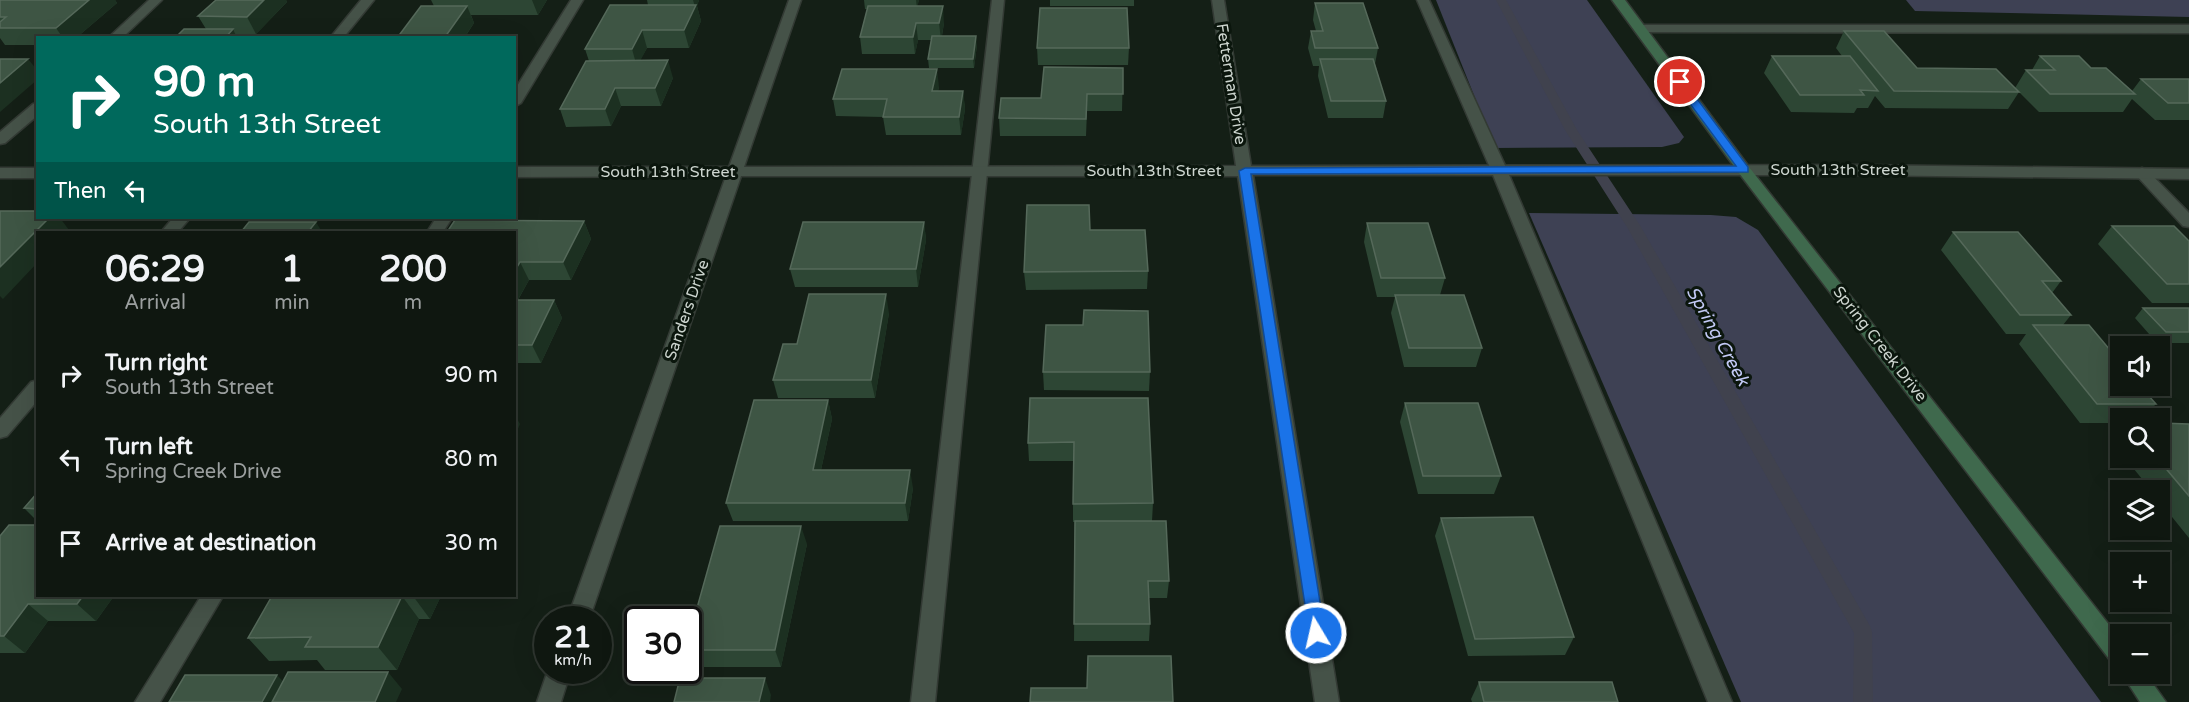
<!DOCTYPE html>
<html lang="en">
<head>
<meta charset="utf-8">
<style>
	body { margin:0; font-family:"Varela Round",sans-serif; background:#1d241e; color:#f1f3f6; height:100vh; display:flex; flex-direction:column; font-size:22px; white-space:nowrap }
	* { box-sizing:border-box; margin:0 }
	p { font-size:20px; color:#9b9f9f }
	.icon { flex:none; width:33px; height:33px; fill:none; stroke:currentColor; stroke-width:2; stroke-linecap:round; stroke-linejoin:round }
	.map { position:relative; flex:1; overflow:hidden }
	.panel { position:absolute; left:36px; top:231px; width:480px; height:366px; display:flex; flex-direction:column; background:#0f1710; border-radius:0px; box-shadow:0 6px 24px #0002,0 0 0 2px #2f3630 }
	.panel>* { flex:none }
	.guide { position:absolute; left:36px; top:36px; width:480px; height:183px; border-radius:0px; box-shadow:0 6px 24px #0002,0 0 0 2px #2f3630; background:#00695c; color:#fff; overflow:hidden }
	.tools { position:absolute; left:2110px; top:336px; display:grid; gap:12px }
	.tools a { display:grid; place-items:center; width:60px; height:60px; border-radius:0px; background:#0f1710; box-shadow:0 6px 24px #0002,0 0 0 2px #2f3630; font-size:30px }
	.speed { position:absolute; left:534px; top:606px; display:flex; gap:12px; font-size:30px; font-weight:700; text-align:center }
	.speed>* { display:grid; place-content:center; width:78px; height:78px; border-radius:50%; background:#0f1710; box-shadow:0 6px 24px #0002,0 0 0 2px #2f3630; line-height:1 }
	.speed small { font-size:15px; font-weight:400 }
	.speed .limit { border:3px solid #111; border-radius:9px; background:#fff; color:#111 }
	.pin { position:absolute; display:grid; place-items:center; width:51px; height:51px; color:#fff; margin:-26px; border:3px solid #fff; border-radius:50%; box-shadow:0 2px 6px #0007 }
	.me { position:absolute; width:66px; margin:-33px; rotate:351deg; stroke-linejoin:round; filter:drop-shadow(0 0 4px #0008) }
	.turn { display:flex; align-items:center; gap:21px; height:126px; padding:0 18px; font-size:27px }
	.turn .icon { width:78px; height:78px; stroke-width:2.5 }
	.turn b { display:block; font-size:42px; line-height:51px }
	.then { display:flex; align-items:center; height:57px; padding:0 18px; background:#0003; gap:12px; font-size:22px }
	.eta { display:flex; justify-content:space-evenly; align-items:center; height:102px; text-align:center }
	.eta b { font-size:36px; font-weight:700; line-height:42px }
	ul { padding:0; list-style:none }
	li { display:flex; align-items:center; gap:18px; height:84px; padding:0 18px }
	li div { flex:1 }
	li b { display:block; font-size:22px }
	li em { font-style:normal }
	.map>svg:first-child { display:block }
	.green { fill:#3e4154 }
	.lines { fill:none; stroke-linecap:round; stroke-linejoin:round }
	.stream { fill:#40424e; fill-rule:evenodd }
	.lane-casing { stroke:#333a34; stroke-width:3 }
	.street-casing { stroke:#333a34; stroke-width:3 }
	.secondary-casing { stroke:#333a34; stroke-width:3 }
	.lane { fill:#455248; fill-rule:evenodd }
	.street { fill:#455248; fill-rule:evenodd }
	.secondary { fill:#3f694d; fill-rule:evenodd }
	.wall { fill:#2d4634 }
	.shaded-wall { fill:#1c3021 }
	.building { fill:#3e5544; stroke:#55695a; stroke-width:1.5 }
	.route { fill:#1a73e8; stroke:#114b97; stroke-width:1.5 }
	.labels { text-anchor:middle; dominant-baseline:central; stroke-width:6; stroke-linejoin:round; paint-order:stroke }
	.street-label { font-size:16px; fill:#cdd5cf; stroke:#0b160d }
	.water-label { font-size:18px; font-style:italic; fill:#c3caf6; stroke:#0b160d }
</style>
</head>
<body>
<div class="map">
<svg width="2189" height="702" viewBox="0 0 2189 702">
	<rect width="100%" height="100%" fill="#141f16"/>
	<g class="green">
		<path d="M1436 0H1587L1684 137 1679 143 1662 147 1495 148Z"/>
		<path d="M1906 0H2189V17L1915 11Z"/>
		<path d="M1529 213 1711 215 1736 217 1758 230 2101 702H1741Z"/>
	</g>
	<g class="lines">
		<path class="stream" d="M1496 0H1506L1577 130 1641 227 1870 626 1872 632 1873 702H1853L1854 633 1627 227 1565 130Z"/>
		<defs>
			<g id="lane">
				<path d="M149 0H162L122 38H108Z"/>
				<path d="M571 0H583L521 103 514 107V91Z"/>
				<path d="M992 0H1004L935 702H911Z"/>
				<path d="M1417 0H1429L1507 170 1732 702H1708L1491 170Z"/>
				<path d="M1641 25H2189V33L1636 32 1634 29 1636 26Z"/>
				<path d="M38 103V115L5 143 0 144V132L33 104Z"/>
				<path d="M2142 168 2147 170 2189 213V227L2183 226 2137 176 2134 173 2137 170Z"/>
				<path d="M436 218H452L443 232H427Z"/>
				<path d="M201 596H223L160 702H135Z"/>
			</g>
			<g id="street">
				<path d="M361 0H374L343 38H330Z"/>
				<path d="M789 0H801L744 167 1236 166 1212 0H1224L1251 166 1857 165 2189 169V179L1857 175H1253L1339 702H1315L1238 176H741L589 620H567L726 176 514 177V167H729Z"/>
				<rect x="0" y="168" width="38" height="10"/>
				<path d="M173 218H190L178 232H161Z"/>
				<path d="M38 380V400L7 436 0 438V418L31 382Z"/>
				<path d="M548 670H571L561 702H537Z"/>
			</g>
			<g id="secondary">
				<path d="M1612 0H1625L1749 167 2121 640V667L2113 664 1739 173Z"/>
				<path d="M2122 674H2146L2166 702H2140Z"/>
			</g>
		</defs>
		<use href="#lane" class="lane-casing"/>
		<use href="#street" class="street-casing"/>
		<use href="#secondary" class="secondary-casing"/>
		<use href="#lane" class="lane"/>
		<use href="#street" class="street"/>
		<use href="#secondary" class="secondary"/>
	</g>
	<g class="wall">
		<path d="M1 0H115L117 3 76 38H38V45H5L0 38V1Z"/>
		<path d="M216 0H286L287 2 256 34H235L237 38 206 29 198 16Z"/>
		<path d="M431 0H547L538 15H471L474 23 465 37 397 38 434 6Z"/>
		<path d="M647 0H699L697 6 701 21 689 48H647L640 60 673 78 661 106H621L611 126 566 127 560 109 589 61 585 49 648 5Z"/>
		<path d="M864 0H919L917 6 944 23 942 36 977 45 974 68H929L928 59 931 40H918L915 54H862L860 37 867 9H865Z"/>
		<rect x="1050" y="0" width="84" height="6"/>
		<path d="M1315 3 1378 48 1375 64 1386 101 1383 118H1328L1318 76 1319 66H1313L1308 48 1311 31H1316L1313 20Z"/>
		<path d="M1844 31 1917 68 2015 88 2026 70H2032L2040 56 2091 68 2132 91 2141 79H2189V120H2155L2132 99 2123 112H2039L2019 92 2008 109 1885 108 1875 96 1868 108H1857L1854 113 1791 112 1764 73 1772 56H1842L1836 48Z"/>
		<path d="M1037 48H1129L1128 65H1038Z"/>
		<path d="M1123 68 1122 111H1087L1086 136H1000L999 118 1041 98Z"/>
		<path d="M939 87 938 91H963L965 109 961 135H886L883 117 836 116 833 99Z"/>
		<path d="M584 221 591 239 571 280H529L518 300H554L562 318 541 363H514V232Z"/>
		<path d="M924 222 926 240 918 287H795L790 269Z"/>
		<path d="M1367 223 1445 278 1440 295 1482 348 1476 367H1404L1391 313 1395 297H1377L1364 242Z"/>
		<path d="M2112 226 2189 241V303H2152L2098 244Z"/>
		<path d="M1090 230 1148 271 1147 289 1026 290 1024 272Z"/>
		<path d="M1953 232 2061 281 2052 293 2071 315 2063 325 2156 404 2143 418H2121V423H2080L2019 344 2026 334H2006L1941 250Z"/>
		<path d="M2143 308H2189V343H2157L2135 318Z"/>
		<path d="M889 313 875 398H778L773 380 797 344Z"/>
		<path d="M1043 372H1150L1149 391 1044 390Z"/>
		<path d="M1030 398 1153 503 1152 521 1169 581 1167 598H1149L1150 624 1149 641H1074L1075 522H1073V461H1029L1028 443Z"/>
		<path d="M828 400 832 419 821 470 913 488 908 521H733L726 503Z"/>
		<path d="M1405 403 1501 476 1494 494H1418L1400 422Z"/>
		<path d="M2189 424V538L2160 502V490H2151L2125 458H2160Z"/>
		<path d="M2121 433V452L2113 442Z"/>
		<path d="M38 492V522L24 508Z"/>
		<path d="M1441 518 1574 637 1565 655 1468 656 1435 536Z"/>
		<path d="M0 536 114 596 96 621H48L25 653H0Z"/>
		<path d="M807 544 781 667H694L688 656V640Z"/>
		<path d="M272 596H441L430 619H419L397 670H325L317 660 269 661 248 638Z"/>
		<path d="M1479 682 1618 702H1472L1471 699Z"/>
	</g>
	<g class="shaded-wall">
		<path d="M89 0H115L117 3 76 38H63L56 28Z"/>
		<path d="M264 0H286L287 2 256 34 247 17Z"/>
		<path d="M532 0H547L538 15Z"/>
		<path d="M693 0H699L697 6 701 21 689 48 684 30 695 7Z"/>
		<path d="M916 0H919L917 9Z"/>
		<path d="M467 6 474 23 464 38 445 37Z"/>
		<path d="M943 6 944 23 941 40 939 23Z"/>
		<path d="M916 23 918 40 915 54 913 37Z"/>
		<path d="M233 29 237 38H225Z"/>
		<path d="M642 30 647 48 637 67 632 49Z"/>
		<path d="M976 36 977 45 974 68 973 59Z"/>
		<path d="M28 59 38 71V79L0 112V83Z"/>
		<path d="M668 60 673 78 661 106 655 88Z"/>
		<path d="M937 69 939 87 934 109 932 91Z"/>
		<path d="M615 88 621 106 611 126 605 109Z"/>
		<path d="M963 91 965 109 961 135 959 117Z"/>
		<path d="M49 218H60L69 230 66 232H38V262L3 299 0 296V267Z"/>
		<path d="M584 221 591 239 571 280 563 262Z"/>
		<path d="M316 222 322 232H308Z"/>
		<path d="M924 222 926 240 918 287 916 269Z"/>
		<path d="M520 262 529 280 516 303 514 299V272Z"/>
		<path d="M886 294 889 313 875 398 871 380Z"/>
		<path d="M554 300 562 318 541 363 532 345Z"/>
		<path d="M828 400 832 419 817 488 813 470Z"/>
		<path d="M514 413 520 424 514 438Z"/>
		<path d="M910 470 913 488 908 521 905 503Z"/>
		<path d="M801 526 807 544 781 667 775 650Z"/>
		<path d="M83 596H114L96 621 77 604Z"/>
		<path d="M402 596 419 619 397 670 378 647Z"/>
		<path d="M413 596H441L430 619Z"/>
		<path d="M28 604 48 621 25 653 4 636Z"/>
		<path d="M388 672 402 689 396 702H375Z"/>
		<path d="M277 675 293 692 288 702H262Z"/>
		<path d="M765 678 771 695 770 702H759Z"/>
	</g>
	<g class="building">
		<path d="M1 0H89L56 28H0V22L6 17H0V1Z"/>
		<path d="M216 0H264L247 17 198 16Z"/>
		<path d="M1315 3H1363L1378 48H1315L1311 31H1323Z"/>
		<path d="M610 5H696L684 30H642L632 49H585Z"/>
		<path d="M421 6H467L445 37 505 36 504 38H397Z"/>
		<path d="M868 6H943L939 23H916L913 37H860Z"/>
		<path d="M1040 8H1127L1129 48H1037Z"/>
		<path d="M184 29H233L225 38H175Z"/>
		<path d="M1844 31H1884L1917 68 1996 69 2019 92 1894 91Z"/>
		<path d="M932 36H976L973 59H928Z"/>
		<path d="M1772 56H1850L1878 91 1860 90 1864 95H1800Z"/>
		<path d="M2040 56H2079L2091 68H2106L2135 94H2050L2026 70H2055Z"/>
		<path d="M0 59H28L0 83Z"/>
		<path d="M1320 59H1373L1386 101H1331Z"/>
		<path d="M668 60 655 88H615L605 109H560L586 61Z"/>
		<path d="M1044 67 1123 68V94H1087L1086 119 999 118 1001 98H1041Z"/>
		<path d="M842 69H937L932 91H963L959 117H883L887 99H833Z"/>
		<path d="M2141 79H2189V103H2168Z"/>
		<path d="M1027 205H1089L1090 230H1145L1148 271 1024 272Z"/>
		<path d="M0 211H38V218H49L0 267Z"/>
		<path d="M455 220 584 221 563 262H520L514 272V232H447Z"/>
		<path d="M249 222H316L308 232H241Z"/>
		<path d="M803 222H924L916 269H790Z"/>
		<path d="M1367 223H1428L1445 278H1381Z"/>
		<path d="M2112 226H2174L2189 241V284H2167Z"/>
		<path d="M1953 232H2018L2061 281H2042L2071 315H2020Z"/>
		<path d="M809 294H886L871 380H773L783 344H797Z"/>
		<path d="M1395 295H1464L1482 348H1409Z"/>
		<path d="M514 300H554L532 345H514Z"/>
		<path d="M2143 308H2189V332H2166Z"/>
		<path d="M1084 310 1148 311 1150 372H1043L1046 325H1083Z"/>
		<path d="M2033 325H2089L2121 363V386H2140L2156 404H2097Z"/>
		<path d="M1030 398H1148L1153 503 1073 504 1074 442 1028 443Z"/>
		<path d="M754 400H828L813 470H910L905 503H726Z"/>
		<path d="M1405 403H1478L1501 476H1423Z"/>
		<path d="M2160 423 2189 424V496L2157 458H2160Z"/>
		<path d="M38 492V509L24 508Z"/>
		<path d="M1533 517 1574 637 1475 639 1441 518Z"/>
		<path d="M1075 521H1166L1169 581H1148L1150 624H1074Z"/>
		<path d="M9 525H38V596H83L77 604H28L4 636H0V536Z"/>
		<path d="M720 526H801L775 650H688V640Z"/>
		<path d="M272 596H413H402L378 647H305L311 637 248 638Z"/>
		<path d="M1088 656H1171L1173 702H1030L1031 688H1087Z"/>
		<path d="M288 672H388L375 702H272Z"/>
		<path d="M185 675H277L262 702H169Z"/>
		<path d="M680 678H765L759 702H674Z"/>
		<path d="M1479 682H1612L1618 702H1484Z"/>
	</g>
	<path class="route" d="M1680 79 1683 80 1748 167V172L1251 174 1325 633 1322 638 1316 640 1310 638 1239 171 1245 168 1736 166 1674 82Z"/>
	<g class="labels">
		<g class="street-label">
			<text transform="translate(1231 84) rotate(81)">Fetterman Drive</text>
			<text x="1838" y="170">South 13th Street</text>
			<text x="1154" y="171">South 13th Street</text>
			<text x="668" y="172">South 13th Street</text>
			<text transform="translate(687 310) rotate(-71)">Sanders Drive</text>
			<text transform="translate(1880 344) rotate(52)">Spring Creek Drive</text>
		</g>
		<g class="water-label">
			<text transform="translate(1718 336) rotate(61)">Spring Creek</text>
		</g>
	</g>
</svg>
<div class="tools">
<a><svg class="icon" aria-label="sound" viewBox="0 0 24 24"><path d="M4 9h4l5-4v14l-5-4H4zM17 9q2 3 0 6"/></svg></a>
<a><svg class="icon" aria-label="search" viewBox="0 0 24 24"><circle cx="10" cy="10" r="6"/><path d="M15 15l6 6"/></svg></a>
<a><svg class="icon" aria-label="layers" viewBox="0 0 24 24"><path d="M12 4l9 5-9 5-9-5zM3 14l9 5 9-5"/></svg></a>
<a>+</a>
<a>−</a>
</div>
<div class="speed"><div>21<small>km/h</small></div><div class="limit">30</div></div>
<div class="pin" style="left:1680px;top:82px;background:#d93025"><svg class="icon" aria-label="arrive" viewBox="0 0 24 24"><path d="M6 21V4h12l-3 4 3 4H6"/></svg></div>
<svg class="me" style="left:1316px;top:633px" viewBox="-20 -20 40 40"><circle r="17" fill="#1a73e8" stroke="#fff" stroke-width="3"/><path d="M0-11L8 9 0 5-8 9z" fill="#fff"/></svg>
<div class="guide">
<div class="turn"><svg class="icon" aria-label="right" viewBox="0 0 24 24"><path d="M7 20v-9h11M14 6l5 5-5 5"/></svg><div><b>90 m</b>South 13th Street</div></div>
<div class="then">Then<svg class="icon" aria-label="left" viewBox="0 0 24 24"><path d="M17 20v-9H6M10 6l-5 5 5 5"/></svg></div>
</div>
<section class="panel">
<div class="eta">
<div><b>06:29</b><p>Arrival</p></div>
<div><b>1</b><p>min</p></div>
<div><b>200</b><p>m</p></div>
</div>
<ul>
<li><svg class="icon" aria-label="right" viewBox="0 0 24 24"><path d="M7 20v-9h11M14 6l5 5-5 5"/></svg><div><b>Turn right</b><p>South 13th Street</p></div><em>90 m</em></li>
<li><svg class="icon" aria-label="left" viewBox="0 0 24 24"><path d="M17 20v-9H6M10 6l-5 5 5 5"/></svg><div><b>Turn left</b><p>Spring Creek Drive</p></div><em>80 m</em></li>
<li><svg class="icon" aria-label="arrive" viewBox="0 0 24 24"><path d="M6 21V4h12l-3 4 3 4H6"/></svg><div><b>Arrive at destination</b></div><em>30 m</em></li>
</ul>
</section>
</div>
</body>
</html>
